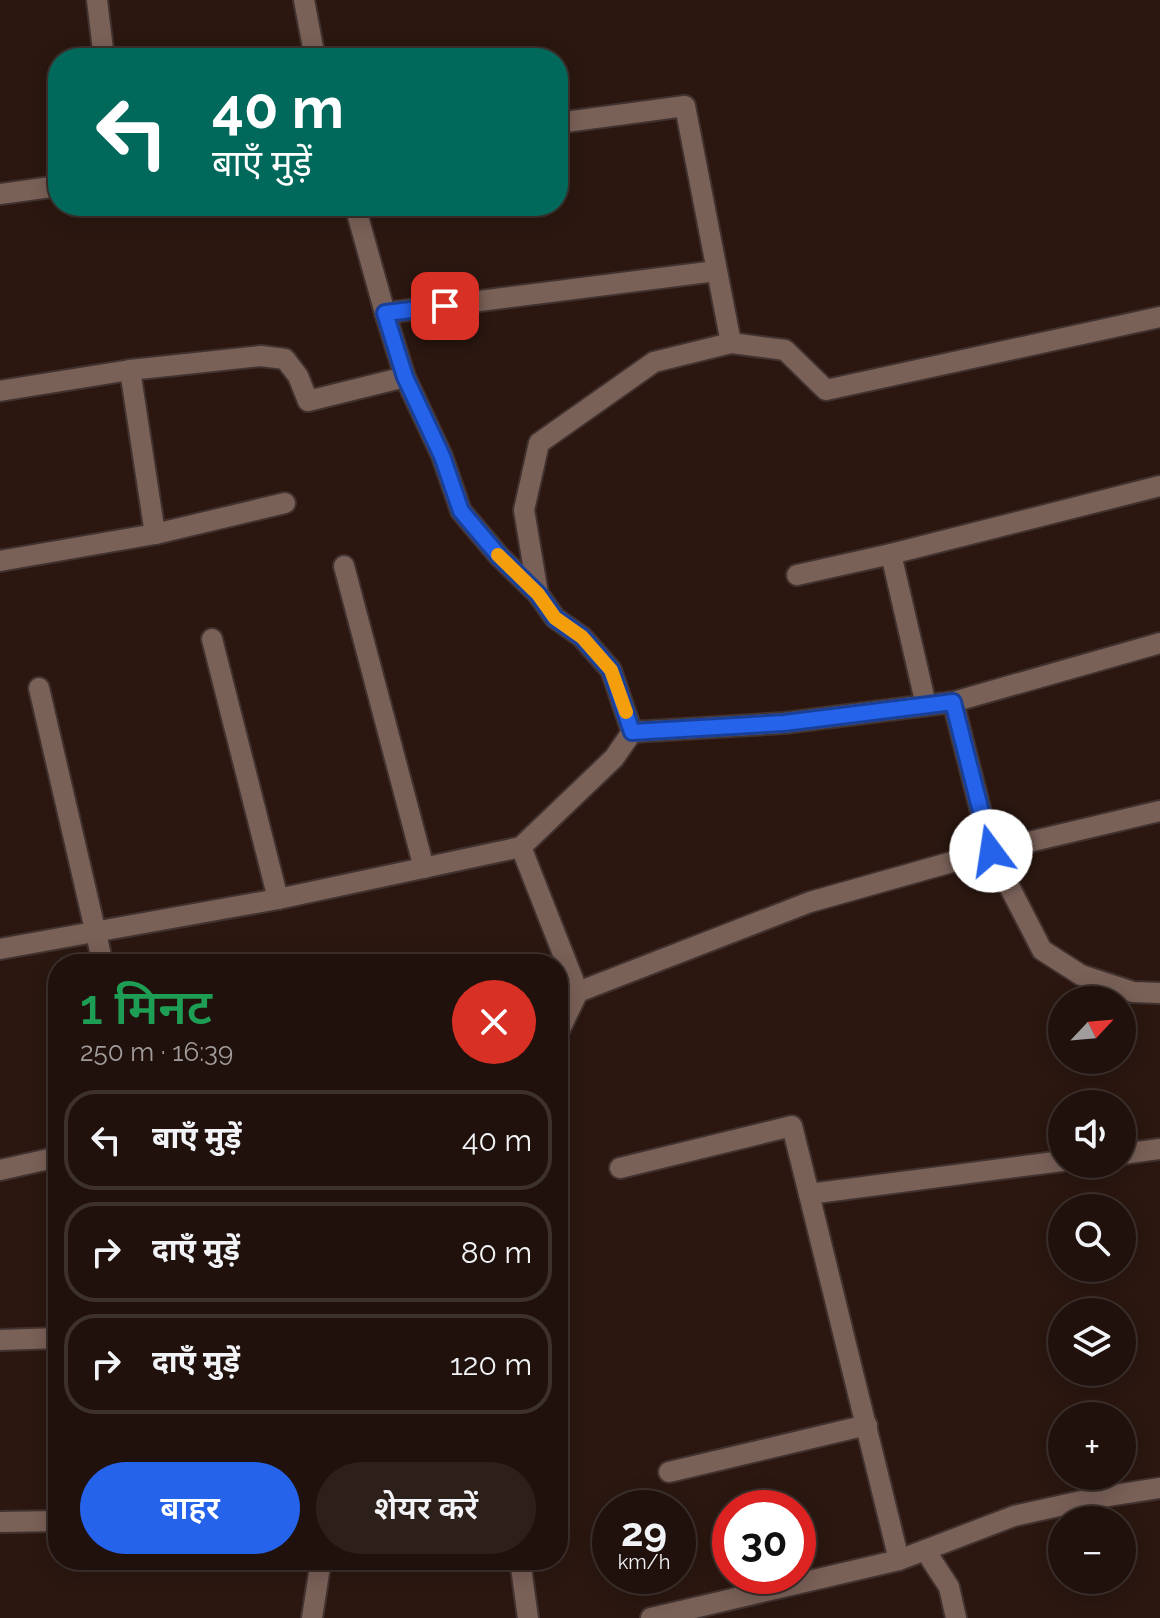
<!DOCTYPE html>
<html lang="hi">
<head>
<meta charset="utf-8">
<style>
	body { margin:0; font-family:Raleway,"Noto Sans Devanagari",sans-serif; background:#2d1f1a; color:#f1f3f6; height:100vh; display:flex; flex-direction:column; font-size:30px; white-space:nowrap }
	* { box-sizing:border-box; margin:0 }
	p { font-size:26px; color:#a29d9d }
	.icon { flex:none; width:44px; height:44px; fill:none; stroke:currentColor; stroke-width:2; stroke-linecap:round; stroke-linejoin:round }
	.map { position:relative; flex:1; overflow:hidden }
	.details { position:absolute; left:48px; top:954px; width:520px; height:616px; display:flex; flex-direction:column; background:#20110c; border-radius:32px; box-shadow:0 4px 20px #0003,0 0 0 2px #3d312d }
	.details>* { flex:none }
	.top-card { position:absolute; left:48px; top:48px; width:520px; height:168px; border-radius:32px; box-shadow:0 4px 20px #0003,0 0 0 2px #3d312d; background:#00695c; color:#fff; overflow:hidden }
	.needle { width:52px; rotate:64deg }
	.controls { position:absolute; left:1048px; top:986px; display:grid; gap:16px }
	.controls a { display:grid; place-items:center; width:88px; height:88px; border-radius:50%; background:#20110c; box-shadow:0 4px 20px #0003,0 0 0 2px #3d312d; font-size:40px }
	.speed { position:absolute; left:592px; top:1490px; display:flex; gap:16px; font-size:40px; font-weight:700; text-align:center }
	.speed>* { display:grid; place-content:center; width:104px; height:104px; border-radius:50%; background:#20110c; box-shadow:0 4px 20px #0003,0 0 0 2px #3d312d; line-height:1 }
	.speed small { font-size:20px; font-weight:400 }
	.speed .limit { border:12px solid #d22; background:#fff; color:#111 }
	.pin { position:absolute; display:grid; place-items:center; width:68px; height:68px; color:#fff; margin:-34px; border-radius:16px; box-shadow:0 4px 12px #0006 }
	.me { position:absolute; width:88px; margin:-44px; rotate:346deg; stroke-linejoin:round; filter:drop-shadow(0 0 6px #0008) }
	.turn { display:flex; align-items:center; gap:28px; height:168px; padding:0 32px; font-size:36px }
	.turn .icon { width:104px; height:104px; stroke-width:2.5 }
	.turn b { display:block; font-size:56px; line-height:68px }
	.round { display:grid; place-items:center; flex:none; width:84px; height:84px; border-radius:42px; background:#2d1f1a }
	.headline { display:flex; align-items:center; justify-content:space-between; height:136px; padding:0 32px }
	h1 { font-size:48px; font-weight:600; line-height:60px; color:#1e9e55 }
	.action { display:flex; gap:16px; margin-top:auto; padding:16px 32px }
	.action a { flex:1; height:92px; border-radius:48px; background:#2563eb; color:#fff; font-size:32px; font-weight:600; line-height:92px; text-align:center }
	.action a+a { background:#2d1f1a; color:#f1f3f6 }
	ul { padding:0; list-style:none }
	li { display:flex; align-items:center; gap:24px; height:100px; margin:0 16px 12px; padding:0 16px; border:4px solid #3d312d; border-radius:32px }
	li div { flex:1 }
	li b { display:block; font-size:30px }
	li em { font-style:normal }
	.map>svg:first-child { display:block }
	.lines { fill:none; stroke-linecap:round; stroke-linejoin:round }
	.street-casing { stroke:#42322f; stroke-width:24 }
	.secondary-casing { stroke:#42322f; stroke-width:24 }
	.street { stroke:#7a6158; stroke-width:20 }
	.secondary { stroke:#7a6158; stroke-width:20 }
	.route-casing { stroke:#184099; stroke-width:20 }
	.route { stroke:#2563eb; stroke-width:14 }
	.slow { stroke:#f59e0b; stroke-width:14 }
</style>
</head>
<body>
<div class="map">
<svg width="1160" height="1618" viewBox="0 0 1160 1618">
	<rect width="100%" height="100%" fill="#2b1710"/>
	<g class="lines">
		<defs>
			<g id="street">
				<path d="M97 0 104 58"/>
				<path d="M304 0 315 58"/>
				<path d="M558 123 685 106 731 343"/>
				<path d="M0 194 58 186"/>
				<path d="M355 206 385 313 716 271"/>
				<path d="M130 370 155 534"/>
				<path d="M405 377 442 456 461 511 499 556 538 594"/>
				<path d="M0 391 130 370 261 356 285 359 298 376 308 401 405 377 385 313"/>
				<path d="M0 561 155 534 285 503"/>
				<path d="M344 566 424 868"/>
				<path d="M797 575 891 554"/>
				<path d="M212 639 278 899"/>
				<path d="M1160 643 953 702 991 851 1042 950 1081 975 1133 992 1160 993"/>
				<path d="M39 688 103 964"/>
				<path d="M926 705 891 554 1160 486"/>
				<path d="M632 732 611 670 582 637 555 618 538 594 524 510 539 443 654 362 731 343 785 350 826 390 1160 317"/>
				<path d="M521 847 578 992"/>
				<path d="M0 949 278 899 521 847 614 758 632 732 784 723 953 702"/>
				<path d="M1122 1154 1160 1149"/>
				<path d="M620 1168 792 1126 809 1194"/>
				<path d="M0 1170 58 1157"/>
				<path d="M0 1340 58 1338"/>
				<path d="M669 1472 867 1425"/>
				<path d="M0 1522 58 1521"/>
				<path d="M925 1550 949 1587 956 1618"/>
				<path d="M520 1560 528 1618"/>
				<path d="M899 1560 1014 1516 1095 1498 1160 1488"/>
				<path d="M651 1618 899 1560 809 1194 1062 1161"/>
			</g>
			<g id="secondary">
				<path d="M558 1033 578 992 810 902 991 851 1160 811"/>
				<path d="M312 1618 321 1560"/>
			</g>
		</defs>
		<use href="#street" class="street-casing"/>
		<use href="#secondary" class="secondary-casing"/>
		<use href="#street" class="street"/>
		<use href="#secondary" class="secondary"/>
	</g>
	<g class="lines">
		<defs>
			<path id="route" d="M445 306 385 313 405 377 442 456 461 511 499 556 538 594 555 618 582 637 611 670 632 732 784 723 953 702 991 851"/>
		</defs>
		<use href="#route" class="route-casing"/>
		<use href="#route" class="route"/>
		<path class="slow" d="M498 555 538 594 555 618 582 637 611 670 626 712"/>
	</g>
</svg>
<div class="controls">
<a><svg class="needle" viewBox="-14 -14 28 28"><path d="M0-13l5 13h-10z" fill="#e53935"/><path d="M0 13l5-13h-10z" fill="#a29d9d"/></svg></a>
<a><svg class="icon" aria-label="sound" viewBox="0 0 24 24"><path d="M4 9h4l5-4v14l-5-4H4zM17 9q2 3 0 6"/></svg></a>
<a><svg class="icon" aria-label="search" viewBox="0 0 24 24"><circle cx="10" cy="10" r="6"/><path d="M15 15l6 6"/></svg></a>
<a><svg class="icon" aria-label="layers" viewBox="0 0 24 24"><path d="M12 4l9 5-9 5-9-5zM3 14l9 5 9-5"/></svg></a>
<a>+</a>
<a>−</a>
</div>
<div class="speed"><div>29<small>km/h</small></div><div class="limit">30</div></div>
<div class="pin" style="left:445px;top:306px;background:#d93025"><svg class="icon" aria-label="arrive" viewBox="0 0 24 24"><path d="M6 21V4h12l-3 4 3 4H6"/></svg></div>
<svg class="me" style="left:991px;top:851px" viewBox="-20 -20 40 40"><circle r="19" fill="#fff"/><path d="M0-13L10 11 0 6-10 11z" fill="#2563eb"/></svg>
<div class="top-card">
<div class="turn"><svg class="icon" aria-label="left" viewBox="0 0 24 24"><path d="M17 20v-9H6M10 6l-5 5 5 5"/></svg><div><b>40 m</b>बाएँ मुड़ें</div></div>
</div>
<section class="details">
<div class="headline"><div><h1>1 मिनट</h1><p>250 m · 16:39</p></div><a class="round" style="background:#d93025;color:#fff"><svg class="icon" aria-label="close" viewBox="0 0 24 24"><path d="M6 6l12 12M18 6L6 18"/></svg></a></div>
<ul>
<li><svg class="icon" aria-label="left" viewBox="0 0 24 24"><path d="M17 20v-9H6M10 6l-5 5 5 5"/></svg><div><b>बाएँ मुड़ें</b></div><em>40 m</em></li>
<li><svg class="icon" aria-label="right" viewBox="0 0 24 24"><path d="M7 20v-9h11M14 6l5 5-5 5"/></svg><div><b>दाएँ मुड़ें</b></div><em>80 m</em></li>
<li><svg class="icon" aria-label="right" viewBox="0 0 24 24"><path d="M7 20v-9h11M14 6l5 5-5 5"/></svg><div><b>दाएँ मुड़ें</b></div><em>120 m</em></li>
</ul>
<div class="action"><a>बाहर</a><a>शेयर करें</a></div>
</section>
</div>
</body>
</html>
